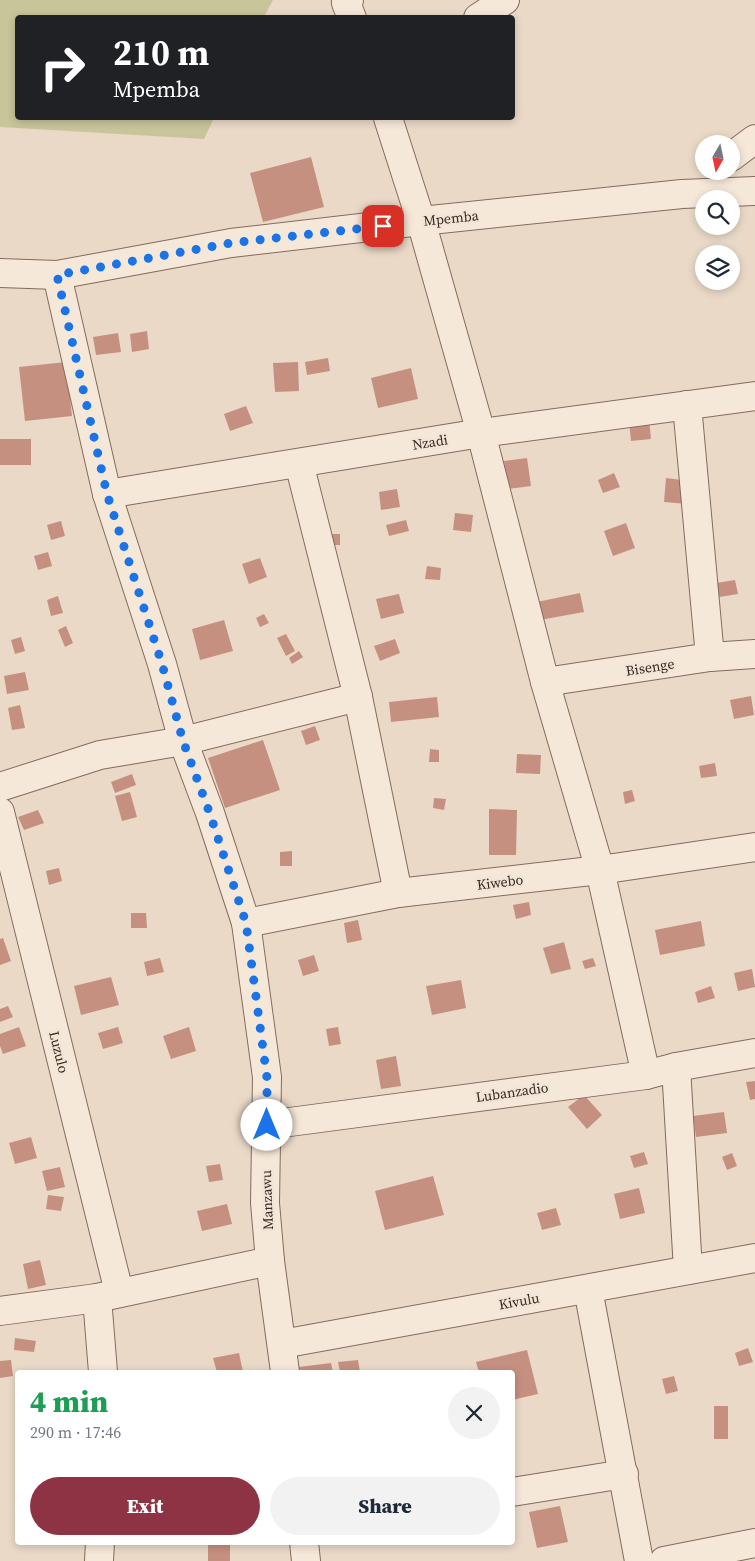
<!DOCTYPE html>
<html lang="en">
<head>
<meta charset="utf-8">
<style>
	body { margin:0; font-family:"Source Serif 4",serif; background:#f2f2f3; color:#1f2937; height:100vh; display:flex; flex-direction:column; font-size:19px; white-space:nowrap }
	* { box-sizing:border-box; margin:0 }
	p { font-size:16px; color:#747a83 }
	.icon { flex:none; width:28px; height:28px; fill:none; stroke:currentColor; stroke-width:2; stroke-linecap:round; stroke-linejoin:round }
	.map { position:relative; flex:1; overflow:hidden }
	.details { position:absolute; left:15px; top:1370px; width:500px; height:175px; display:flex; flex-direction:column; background:#fff; border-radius:5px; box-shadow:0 2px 8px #0003 }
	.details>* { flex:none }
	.top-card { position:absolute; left:15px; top:15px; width:500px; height:105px; border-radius:5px; box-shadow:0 2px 8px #0003; background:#202124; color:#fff; overflow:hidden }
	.needle { width:32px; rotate:189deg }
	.fabs { position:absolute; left:695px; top:135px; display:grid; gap:10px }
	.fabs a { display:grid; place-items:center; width:45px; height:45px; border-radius:50%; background:#fff; box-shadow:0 2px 8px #0003; font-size:25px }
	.pin { position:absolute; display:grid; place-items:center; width:42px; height:42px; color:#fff; margin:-21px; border-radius:10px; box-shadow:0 2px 8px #0006 }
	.me { position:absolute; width:55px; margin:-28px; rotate:0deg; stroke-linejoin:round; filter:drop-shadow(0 0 4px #0008) }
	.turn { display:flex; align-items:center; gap:18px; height:105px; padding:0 15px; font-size:22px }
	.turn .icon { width:65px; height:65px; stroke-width:2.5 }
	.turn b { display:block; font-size:35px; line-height:42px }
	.round { display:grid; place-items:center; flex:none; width:52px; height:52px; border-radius:26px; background:#f2f2f3 }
	.overview { display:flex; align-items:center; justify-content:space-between; height:85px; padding:0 15px }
	h1 { font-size:30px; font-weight:800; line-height:38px; color:#1e9e55 }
	.action { display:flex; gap:10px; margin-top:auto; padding:10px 15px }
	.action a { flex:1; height:58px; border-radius:30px; background:#8e3344; color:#fff; font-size:20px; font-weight:800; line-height:58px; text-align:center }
	.action a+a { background:#f2f2f3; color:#1f2937 }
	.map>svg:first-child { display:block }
	.green { fill:#c8c59b }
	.building { fill:#c59080 }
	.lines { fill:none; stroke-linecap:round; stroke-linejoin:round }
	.minor-casing { stroke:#846b5e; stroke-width:30 }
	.minor { stroke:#f6e8d9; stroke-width:28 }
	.route { stroke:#1a73e8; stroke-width:9; stroke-dasharray:0 16.2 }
	.labels { text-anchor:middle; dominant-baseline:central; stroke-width:5; stroke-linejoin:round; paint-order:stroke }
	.street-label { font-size:14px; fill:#362720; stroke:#f3e5d6 }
</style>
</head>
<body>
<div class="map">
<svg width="755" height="1561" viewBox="0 0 755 1561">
	<rect width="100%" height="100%" fill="#ead9c7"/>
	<path class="green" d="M0 0H273L264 17 18 18V118H214L204 139 0 127Z"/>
	<g class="building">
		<path d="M311 157 324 207 263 222 250 173Z"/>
		<path d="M147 331 149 349 132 352 130 334Z"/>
		<path d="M118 333 121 352 96 355 93 337Z"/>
		<path d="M328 358 330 371 307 375 305 362Z"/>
		<path d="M66 362 72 416 25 421 19 367Z"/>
		<path d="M298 362 299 391 275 392 273 363Z"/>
		<path d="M411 368 418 399 378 408 371 378Z"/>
		<path d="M246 406 253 423 230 431 224 414Z"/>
		<path d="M649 419 651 439 631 441 629 420Z"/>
		<rect x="0" y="439" width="31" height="26"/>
		<path d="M527 458 531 486 508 489 504 461Z"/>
		<path d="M614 473 620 487 603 493 598 480Z"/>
		<path d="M666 478 689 481 687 504 664 502Z"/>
		<path d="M397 489 400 507 381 510 379 492Z"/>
		<path d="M455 513 473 515 471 532 453 530Z"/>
		<path d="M406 520 409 531 389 536 386 525Z"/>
		<path d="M61 521 65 536 51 540 47 525Z"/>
		<path d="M626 523 635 548 613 556 604 531Z"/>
		<rect x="327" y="534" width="13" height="11"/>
		<path d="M48 552 52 566 38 570 34 556Z"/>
		<path d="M260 558 267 577 249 584 242 564Z"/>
		<path d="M427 566 441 568 440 580 425 579Z"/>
		<path d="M735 580 738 594 713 598 710 584Z"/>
		<path d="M580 593 584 612 540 620 537 602Z"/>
		<path d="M399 594 404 613 381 619 376 599Z"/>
		<path d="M58 596 63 613 51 616 47 600Z"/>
		<path d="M264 614 269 623 260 627 256 618Z"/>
		<path d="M224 620 233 651 200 660 192 629Z"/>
		<path d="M66 626 73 643 65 647 58 630Z"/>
		<path d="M286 634 295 651 286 656 277 638Z"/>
		<path d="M21 637 25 651 15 654 11 640Z"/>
		<path d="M395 639 400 653 380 661 374 646Z"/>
		<path d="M299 651 303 657 292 664 289 658Z"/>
		<path d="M25 672 29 690 7 694 4 676Z"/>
		<path d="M751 696 754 715 734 719 730 700Z"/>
		<path d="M437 697 439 717 391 722 389 702Z"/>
		<path d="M20 705 25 728 12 730 8 708Z"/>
		<path d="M315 726 320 740 306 745 301 731Z"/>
		<path d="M263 740 280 790 225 808 208 758Z"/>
		<path d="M430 749 439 750V762H429Z"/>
		<path d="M517 754 541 755 540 774 516 773Z"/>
		<path d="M715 763 717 776 701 778 699 766Z"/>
		<path d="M132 774 136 785 115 793 111 782Z"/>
		<path d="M632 790 635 801 625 804 623 792Z"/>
		<path d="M130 792 137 817 122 821 115 796Z"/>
		<path d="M434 798 446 799 444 810 433 808Z"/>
		<path d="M489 809 517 810 516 855H489Z"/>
		<path d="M38 810 44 823 24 830 18 817Z"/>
		<path d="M292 851V866H280V852Z"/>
		<path d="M59 868 62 881 49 885 46 871Z"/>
		<path d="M529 902 531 915 516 919 513 905Z"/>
		<path d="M131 913H146L147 928H131Z"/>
		<path d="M358 920 362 940 347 943 344 923Z"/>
		<path d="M701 921 705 946 660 955 655 930Z"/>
		<path d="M3 938 11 961 0 965V939Z"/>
		<path d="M564 942 571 969 551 974 543 948Z"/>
		<path d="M314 955 319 971 303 976 298 960Z"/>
		<path d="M160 958 164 972 147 976 144 962Z"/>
		<path d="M593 958 596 966 585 969 582 961Z"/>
		<path d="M752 969 755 987 738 991 734 973Z"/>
		<path d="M111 977 119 1005 81 1015 74 986Z"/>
		<path d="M461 980 466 1008 432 1015 426 986Z"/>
		<path d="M711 986 715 998 698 1003 695 992Z"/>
		<path d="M8 1006 13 1017 0 1022V1009Z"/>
		<path d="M19 1027 26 1046 3 1054 0 1046V1034Z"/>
		<path d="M118 1027 123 1043 103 1049 98 1033Z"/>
		<path d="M189 1027 196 1051 171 1059 163 1036Z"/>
		<path d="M338 1027 341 1044 329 1046 326 1029Z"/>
		<path d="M396 1056 401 1086 381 1089 376 1060Z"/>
		<path d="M755 1081V1099L750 1100 746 1082Z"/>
		<path d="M584 1095 602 1115 587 1129 568 1107Z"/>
		<path d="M724 1112 727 1133 696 1137 693 1116Z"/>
		<path d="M31 1137 37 1158 15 1164 9 1143Z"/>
		<path d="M644 1152 648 1164 634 1168 630 1156Z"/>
		<path d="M732 1153 737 1166 727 1170 722 1157Z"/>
		<path d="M220 1164 223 1180 209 1182 206 1166Z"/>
		<path d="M60 1167 65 1187 47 1191 42 1171Z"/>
		<path d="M433 1176 444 1215 385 1230 375 1191Z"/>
		<path d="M639 1188 645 1213 620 1219 614 1194Z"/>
		<path d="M48 1195 64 1197 61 1211 46 1209Z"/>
		<path d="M227 1204 232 1224 202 1231 197 1211Z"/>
		<path d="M556 1208 561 1225 542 1230 537 1213Z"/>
		<path d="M40 1260 46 1285 28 1289 23 1264Z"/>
		<path d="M15 1338 36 1341 34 1352 14 1350Z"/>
		<path d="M748 1348 753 1362 739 1366 735 1353Z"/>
		<path d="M527 1350 538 1394 512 1400V1372H479L476 1362Z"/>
		<path d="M239 1353 243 1372H217L213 1358Z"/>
		<path d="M11 1360 13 1376 0 1378V1361Z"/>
		<path d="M358 1360 360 1372H340L338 1362Z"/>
		<path d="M331 1363 333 1372H300L299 1367Z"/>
		<path d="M674 1376 678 1391 666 1394 662 1379Z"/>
		<rect x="714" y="1406" width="14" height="33"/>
		<path d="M560 1506 568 1542 537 1548 529 1512Z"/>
		<rect x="208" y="1545" width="22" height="16"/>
	</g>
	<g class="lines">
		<defs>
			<g id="minor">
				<path d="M349 0 346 3 352 18"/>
				<path d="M478 18 505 0"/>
				<path d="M388 118 421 221 481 433 545 682 600 870 646 1075"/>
				<path d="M731 157 755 139"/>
				<path d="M0 273 57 275 231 243 421 221 682 194 755 191"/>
				<path d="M57 275 107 494 162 664 183 741 210 813 246 923 267 1077 265 1203 270 1261 285 1372"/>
				<path d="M687 405 710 657"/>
				<path d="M299 463 358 697 398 893"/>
				<path d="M107 494 481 433 755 396"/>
				<path d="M545 682 710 657 755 654"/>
				<path d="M0 787 100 755 183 741 358 697"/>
				<path d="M0 812 119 1292"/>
				<path d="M246 923 398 893 600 870 755 847"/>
				<path d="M676 1067 688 1270"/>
				<path d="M267 1125 646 1075 676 1067 755 1053"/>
				<path d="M588 1289 639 1561"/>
				<path d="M97 1298 103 1372"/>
				<path d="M0 1311 97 1298 270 1261"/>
				<path d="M282 1344 755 1258"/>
				<path d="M512 1492 624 1474"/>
				<path d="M304 1542 306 1561"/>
				<path d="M99 1561 100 1542"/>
				<path d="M664 1561 755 1543"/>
			</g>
		</defs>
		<use href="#minor" class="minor-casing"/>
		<use href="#minor" class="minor"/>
	</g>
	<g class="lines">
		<path class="route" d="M267 1125V1078L246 923 210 814 183 741 162 664 107 494 57 275 231 243 383 226"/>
	</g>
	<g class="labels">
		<g class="street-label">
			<text transform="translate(451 218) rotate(-6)">Mpemba</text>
			<text transform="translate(430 442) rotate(-9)">Nzadi</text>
			<text transform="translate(650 667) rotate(-9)">Bisenge</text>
			<text transform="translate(500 882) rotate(-7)">Kiwebo</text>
			<text transform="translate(59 1052) rotate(76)">Luzulo</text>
			<text transform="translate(512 1092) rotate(-8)">Lubanzadio</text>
			<text transform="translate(267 1200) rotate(-92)">Manzawu</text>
			<text transform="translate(519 1301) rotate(-10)">Kivulu</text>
		</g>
	</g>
</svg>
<div class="fabs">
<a><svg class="needle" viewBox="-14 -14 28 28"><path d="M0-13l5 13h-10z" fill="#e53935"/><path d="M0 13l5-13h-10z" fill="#747a83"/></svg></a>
<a><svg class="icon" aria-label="search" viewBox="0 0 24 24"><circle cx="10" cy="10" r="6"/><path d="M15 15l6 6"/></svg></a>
<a><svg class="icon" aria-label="layers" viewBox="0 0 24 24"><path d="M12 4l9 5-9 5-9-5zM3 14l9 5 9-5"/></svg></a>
</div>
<div class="pin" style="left:383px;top:226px;background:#d93025"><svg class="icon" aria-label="arrive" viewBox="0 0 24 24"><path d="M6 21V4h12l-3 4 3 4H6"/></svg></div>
<svg class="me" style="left:267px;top:1125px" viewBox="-20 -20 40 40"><circle r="19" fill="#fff"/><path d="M0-13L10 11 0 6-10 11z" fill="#1a73e8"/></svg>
<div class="top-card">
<div class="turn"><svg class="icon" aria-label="right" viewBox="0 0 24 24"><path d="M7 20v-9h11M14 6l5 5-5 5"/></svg><div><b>210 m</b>Mpemba</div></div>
</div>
<section class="details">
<div class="overview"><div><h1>4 min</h1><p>290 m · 17:46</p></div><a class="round"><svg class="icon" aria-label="close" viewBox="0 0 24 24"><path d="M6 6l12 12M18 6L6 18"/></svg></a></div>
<div class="action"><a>Exit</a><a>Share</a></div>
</section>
</div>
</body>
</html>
